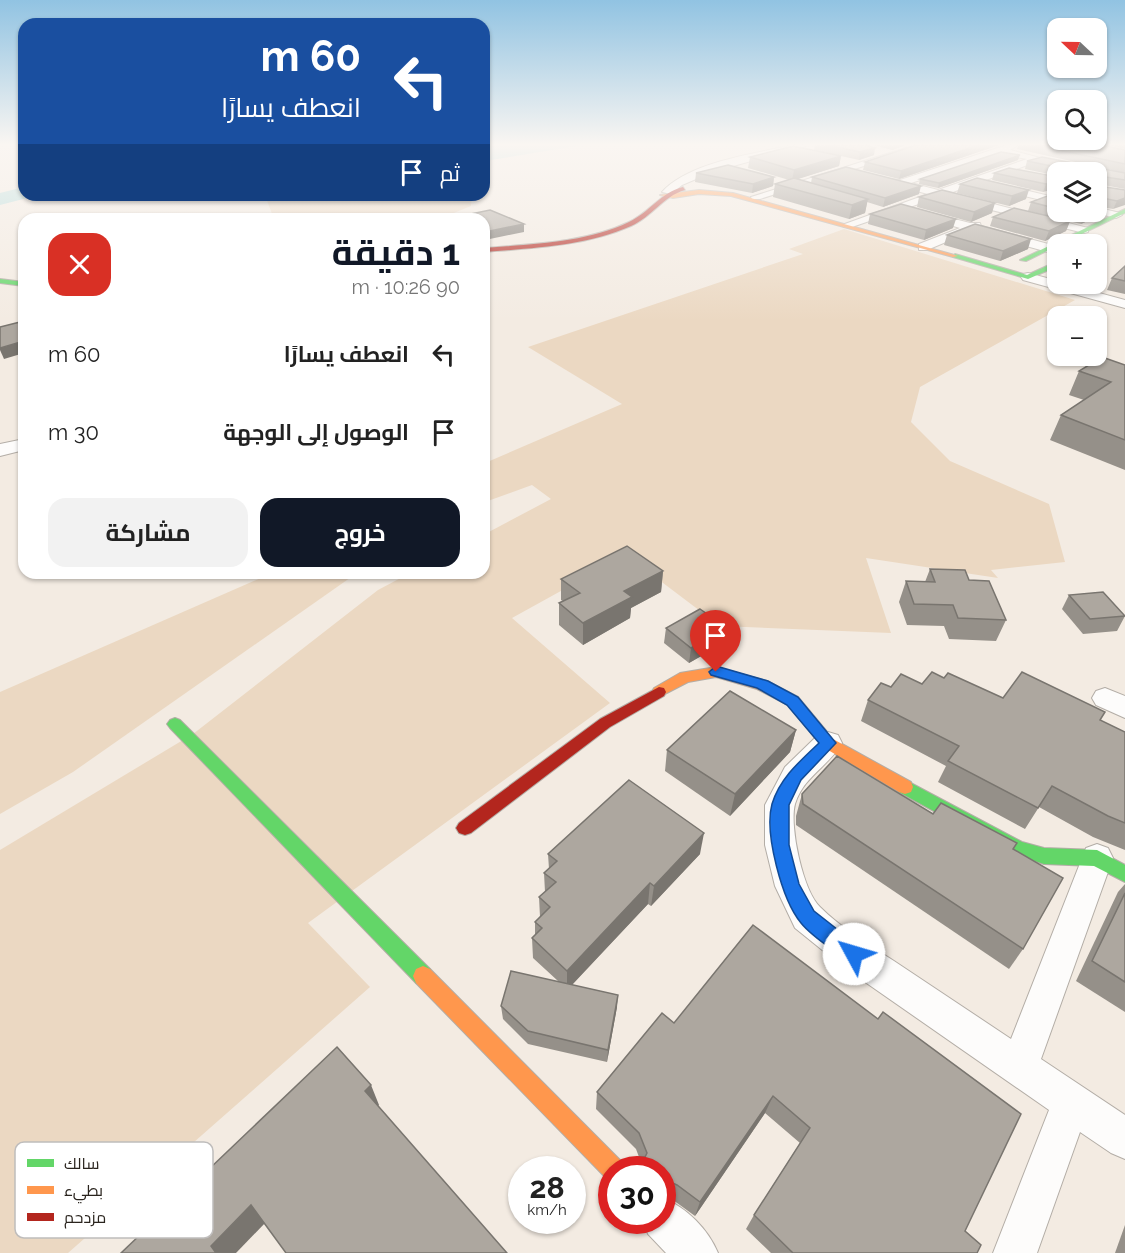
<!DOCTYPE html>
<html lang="ar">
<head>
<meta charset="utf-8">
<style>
	body { margin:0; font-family:Raleway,Cairo,sans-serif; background:#f2f2f2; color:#222; direction:rtl; height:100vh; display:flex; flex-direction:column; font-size:22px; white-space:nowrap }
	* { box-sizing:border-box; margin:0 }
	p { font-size:20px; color:#767676 }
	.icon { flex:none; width:33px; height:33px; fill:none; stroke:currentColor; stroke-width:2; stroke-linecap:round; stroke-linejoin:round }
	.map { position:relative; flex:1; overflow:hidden; direction:ltr }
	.sheet { position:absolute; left:18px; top:213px; width:472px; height:366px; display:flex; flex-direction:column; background:#fff; border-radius:18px; box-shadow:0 2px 4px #0004; direction:rtl }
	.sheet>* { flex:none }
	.guide { position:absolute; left:18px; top:18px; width:472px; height:183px; border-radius:18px; box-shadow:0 2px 4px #0004; direction:rtl; background:#1a4fa0; color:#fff; overflow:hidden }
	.needle { width:39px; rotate:292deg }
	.tools { position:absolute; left:1047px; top:18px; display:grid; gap:12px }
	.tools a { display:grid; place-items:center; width:60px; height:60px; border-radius:12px; background:#fff; box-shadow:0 2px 4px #0004; font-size:30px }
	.speed { position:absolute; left:508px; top:1156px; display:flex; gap:12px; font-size:30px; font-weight:700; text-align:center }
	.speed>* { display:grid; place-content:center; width:78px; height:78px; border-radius:50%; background:#fff; box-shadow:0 2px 4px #0004; line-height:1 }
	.speed small { font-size:15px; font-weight:400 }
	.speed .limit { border:9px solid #d22; background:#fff; color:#111 }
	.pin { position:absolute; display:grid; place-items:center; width:51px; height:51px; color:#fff; margin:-62px -26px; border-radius:50% 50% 50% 0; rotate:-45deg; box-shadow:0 0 6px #0007 }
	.pin .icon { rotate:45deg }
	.me { position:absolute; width:66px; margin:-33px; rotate:309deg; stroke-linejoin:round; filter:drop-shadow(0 0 4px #0008) }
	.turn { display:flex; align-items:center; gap:21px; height:126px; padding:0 30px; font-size:27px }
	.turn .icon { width:78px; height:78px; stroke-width:2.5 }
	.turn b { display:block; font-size:42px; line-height:51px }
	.then { display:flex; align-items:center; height:57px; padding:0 30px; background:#0003; gap:12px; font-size:22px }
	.round { display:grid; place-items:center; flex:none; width:63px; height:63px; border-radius:18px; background:#f2f2f2 }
	.headline { display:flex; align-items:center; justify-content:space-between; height:102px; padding:0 30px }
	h1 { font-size:36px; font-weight:700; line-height:45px; color:#111827 }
	.primary-button { display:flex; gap:12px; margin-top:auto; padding:12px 30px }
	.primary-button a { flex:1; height:69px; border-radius:18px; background:#111827; color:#fff; font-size:24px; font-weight:700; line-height:69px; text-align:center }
	.primary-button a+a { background:#f2f2f2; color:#222 }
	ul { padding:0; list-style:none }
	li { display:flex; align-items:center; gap:18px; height:78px; padding:0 30px }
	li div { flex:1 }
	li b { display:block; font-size:22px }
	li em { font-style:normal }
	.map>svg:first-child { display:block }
	.green { fill:#ebd8c2 }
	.water { fill:#afdada }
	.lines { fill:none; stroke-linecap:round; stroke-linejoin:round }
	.river { fill:#afdada; fill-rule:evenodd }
	.street-casing { stroke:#b3ada6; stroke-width:2 }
	.fast-casing { stroke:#b3ada6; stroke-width:2 }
	.slow-casing { stroke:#b3ada6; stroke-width:2 }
	.jam-casing { stroke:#b3ada6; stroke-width:2 }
	.street { fill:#fdfcfb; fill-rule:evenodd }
	.fast { fill:#63d668; fill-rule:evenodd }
	.slow { fill:#ff974d; fill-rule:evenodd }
	.jam { fill:#b3261e; fill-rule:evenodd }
	.wall { fill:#959089 }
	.shaded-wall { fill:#79756f }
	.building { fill:#ada79f; stroke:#79756f; stroke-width:1.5 }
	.route { fill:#1a73e8; stroke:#114b97; stroke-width:1.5 }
	.key { fill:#fff; stroke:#bfbdbc; stroke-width:1.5 }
	.key-label { font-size:16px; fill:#2a241e }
</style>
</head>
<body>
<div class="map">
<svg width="1125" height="1253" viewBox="0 0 1125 1253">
	<rect width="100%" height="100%" fill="#f3ebe2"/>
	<g class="green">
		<path d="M291 195H472L471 206 439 219H274L266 198Z"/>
		<path d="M844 229 1075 300 920 387 911 422 950 461 1049 504 1065 562 991 570 998 578 866 558 891 633 720 626 626 555 512 618 610 703 308 923 370 987 68 1253H0V850L193 734 378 590 410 573H484L485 534 551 499 532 485 485 502V463L622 404 528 347 803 254 789 249Z"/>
		<path d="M272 573H357L73 772 0 814V692Z"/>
	</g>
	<path class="water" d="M485 145H582L485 161Z"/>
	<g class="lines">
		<path class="river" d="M24 187V195H33L31 197 0 205V193Z"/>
		<defs>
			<g id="street">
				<path d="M792 145H809L715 171 682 185 671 194 662 192C689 162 754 154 792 145Z"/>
				<path d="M915 145H930L760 199H752L751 197Z"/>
				<path d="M1007 145H1018L1010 150 1044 159 950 193 1088 228V232L1084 233 939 197 852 227H844L842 225 928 194 886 183V179L900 180ZM1000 154 1027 159 938 190 911 183Z"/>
				<path d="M995 183 1058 198V204L991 188 990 186Z"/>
				<path d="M1096 207 1120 213 1122 215 1116 218 1092 212H1096Z"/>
				<path d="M923 211 970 223H980L981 226 1052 245 1054 248 1048 252 972 231 927 250H919V244L960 228 919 216V212Z"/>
				<path d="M1028 273 1058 281V284H1066L1125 300V308L1023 280 1021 277 1023 274Z"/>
				<path d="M24 439V450L0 456V444Z"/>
				<path d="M1105 688 1125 696V718L1096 705 1092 698 1096 691Z"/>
				<path d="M828 732 838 735 842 743C829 766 803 777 795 804 789 826 803 891 820 907 841 928 869 945 894 961 933 987 972 1013 1011 1039L1086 848 1097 844 1108 848 1113 858 1041 1059 1125 1115V1159L1111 1153 1080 1132 1037 1253H993L1049 1110 842 966 795 928 775 886 765 845V805L785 767 818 735Z"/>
				<path d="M663 1198C687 1208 708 1229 718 1253H666L648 1234 643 1221H663Z"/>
			</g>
			<g id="fast">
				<path d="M1125 209V213L1026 261 1020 260Z"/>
				<path d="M955 254 1027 275 1058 261V266L1028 279 953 257Z"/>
				<path d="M0 279 24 282V286L0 283Z"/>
				<path d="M175 718 180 720 430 969 433 976 430 983 423 986 416 983 170 728 167 724 170 720Z"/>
				<path d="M905 780 1022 842 1044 848 1097 850 1125 865V882L1094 866 1044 864 1011 853 899 792 897 787 899 782Z"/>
			</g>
			<g id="slow">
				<path d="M699 190 733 193 958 256 953 257 731 196 699 194 673 198 660 195Z"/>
				<path d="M716 667 767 681 798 697 833 739 911 782 913 787 911 792 905 794 899 792 823 747 788 705 757 689 716 677 688 682 659 697 654 696 652 692 654 688 680 673Z"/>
				<path d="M423 966 430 969 622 1162 626 1170H612V1181L606 1178 416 983 413 976 416 969Z"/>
			</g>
			<g id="jam">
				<path d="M683 187 685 190C663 196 652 217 631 226 585 246 534 248 484 252V248C532 244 585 243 629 222 650 212 660 193 683 187Z"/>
				<path d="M659 687 664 688 666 692 664 696 610 727 471 833 465 835 459 833 456 828 459 823 600 719Z"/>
			</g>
		</defs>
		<use href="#street" class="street-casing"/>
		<use href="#fast" class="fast-casing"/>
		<use href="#slow" class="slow-casing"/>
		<use href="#jam" class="jam-casing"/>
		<use href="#street" class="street"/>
		<use href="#fast" class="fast"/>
		<use href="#slow" class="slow"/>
		<use href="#jam" class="jam"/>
	</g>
	<g class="wall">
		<path d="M815 145H866L874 155 859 160 841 156 839 166 797 179 811 183 812 177 919 194 883 207 867 202 865 213 849 219 773 197 775 184 789 180 748 168 750 157 814 150Z"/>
		<path d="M873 145H906L892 150Z"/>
		<path d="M916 145H999L899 179 863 170 865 162Z"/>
		<path d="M1018 145H1102L1125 150V173L1017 149Z"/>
		<path d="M1108 145H1125V149Z"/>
		<path d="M1018 160 938 188 919 184 920 179Z"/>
		<path d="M1027 161 1125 173V189L1098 184 1099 186 1125 190 1113 209 1096 206V172H1058V176L1025 169Z"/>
		<path d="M696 173 774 177 773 186 752 193 695 182Z"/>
		<path d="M994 173 1058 177 1043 192 992 180Z"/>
		<path d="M960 184 1026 199 1009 206 957 193Z"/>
		<path d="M1058 192V212H1096L1102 208 1098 216 1081 224 1028 211 1031 202Z"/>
		<path d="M919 197 992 213 971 222 917 207Z"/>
		<path d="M870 214 953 228 924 240 868 224Z"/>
		<path d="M993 217 1070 221 1066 231 1045 241 990 226Z"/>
		<path d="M947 235 1028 249 1000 261 944 245Z"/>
		<path d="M1125 266V294L1107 290 1112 278Z"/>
		<path d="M1125 365V470L1050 440 1061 415 1084 400 1069 395 1079 371Z"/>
		<path d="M930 569 969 580 1006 620 996 641 949 639 944 626 907 625 899 602 906 581 925 582Z"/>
		<path d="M663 571 661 592 631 608 630 618 583 645 559 625V603L563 601 561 600V579Z"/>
		<path d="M1069 595 1125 616 1117 631 1083 634 1062 609Z"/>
		<path d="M666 628 724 643 689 663 664 643Z"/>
		<path d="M944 678 1003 698 1100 720 1125 732V850L1093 837 1039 807 1025 829 938 782 946 766 861 721 868 700 891 687 922 684Z"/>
		<path d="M796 730 790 752 730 816 665 771 667 750Z"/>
		<path d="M802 794 933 814 1013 849 1023 949 1009 969 796 825V816Z"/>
		<path d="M548 854H700L651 906 648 904 572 985 617 1007 607 1062 528 1044 503 1019 501 1006 558 981 533 958 532 938 535 935V922L540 917 539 897 545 892 544 873 549 869Z"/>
		<path d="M1125 884V1012L1076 981 1118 892Z"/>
		<path d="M878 1019 965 1231 977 1253H771L746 1229 754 1215 800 1143 765 1113 695 1216 673 1200 664 1196 663 1197V1170H635L638 1157H639L636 1149 596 1109 597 1092 674 1023Z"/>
		<path d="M1125 1225V1253H1115Z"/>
	</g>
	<g class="shaded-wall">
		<path d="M893 145H906L892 150Z"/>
		<path d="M979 145H999L899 179 901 171Z"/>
		<path d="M875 148 874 155 859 160 860 152Z"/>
		<path d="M1020 155 1018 160 938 188 939 183Z"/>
		<path d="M841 156 839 166 792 181 794 170Z"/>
		<path d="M774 177 773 186 752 193 753 184Z"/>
		<path d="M1058 181V188L1043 192 1046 184Z"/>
		<path d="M921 186 919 194 883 207 885 198Z"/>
		<path d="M1029 190 1026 199 1009 206 1012 196Z"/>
		<path d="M1125 198V205L1113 209 1117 201Z"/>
		<path d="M868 199 865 213 849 219 852 205Z"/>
		<path d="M995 203 992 213 971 222 974 212Z"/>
		<path d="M1102 208 1098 216 1081 224 1085 215 1093 212H1096V210Z"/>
		<path d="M956 219 953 228 924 240 926 230Z"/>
		<path d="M1070 221 1066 231 1045 241 1049 231Z"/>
		<path d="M524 224V232L485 240V232Z"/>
		<path d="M1031 239 1028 249 1000 261 1003 251Z"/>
		<path d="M24 341V353L4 359 0 350V348Z"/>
		<path d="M663 571 661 592 631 608 630 618 583 645V623L624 591Z"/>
		<path d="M727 628 724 643 689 663 691 648Z"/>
		<path d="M796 730 790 752 730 816 735 794Z"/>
		<path d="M704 833 700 854 651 906 654 886Z"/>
		<path d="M650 883 648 904 567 990V971Z"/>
		<path d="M618 995 617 1007 607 1062 608 1050Z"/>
		<path d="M371 1085 379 1105 373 1111 365 1091Z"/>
		<path d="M773 1096 765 1113 695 1216 700 1202Z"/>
		<path d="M668 1181 664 1196 663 1197V1190L665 1183Z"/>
		<path d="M251 1205 266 1222 236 1253H216L211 1246Z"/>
	</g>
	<g class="building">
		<path d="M827 145H866L875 148 860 152Z"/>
		<path d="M916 145H979L901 171 865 162Z"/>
		<path d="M1035 145H1102L1125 150V164Z"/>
		<path d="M793 146 841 156 794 170 750 157Z"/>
		<path d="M1001 152 1020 155 939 183 920 179Z"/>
		<path d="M1042 157 1125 173V180L1099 176 1097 178 1099 186 1125 190V198L1117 201 1098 197 1096 199V172H1062L1061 168 1027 161Z"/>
		<path d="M728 165 774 177 753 184 696 173Z"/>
		<path d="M846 167 921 186 885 198 812 177Z"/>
		<path d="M1009 168 1058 177V181L1046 184 994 173Z"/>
		<path d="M794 178 868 199 852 205 775 184Z"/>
		<path d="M977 178 1029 190 1012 196 960 184Z"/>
		<path d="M942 190 995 203 974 212 919 197Z"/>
		<path d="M1058 192V209L1031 202Z"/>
		<path d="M901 204 956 219 926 230 870 214Z"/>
		<path d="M1014 208 1070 221 1049 231 993 217Z"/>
		<path d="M490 210 524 224 485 232 484 219H461L456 217Z"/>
		<path d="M1069 212H1093L1085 215Z"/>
		<path d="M975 224 1031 239 1003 251 947 235Z"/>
		<path d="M1125 266V281L1112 278Z"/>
		<path d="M24 321V341L0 348V327Z"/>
		<path d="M1102 357 1125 365V440L1061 415 1111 382 1079 371Z"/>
		<path d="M627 546 663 571 624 591 632 597 583 623 559 603 580 593 561 579Z"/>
		<path d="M930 569 965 570 969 580 989 581 1006 620 958 618 953 605 914 604 906 581 935 582Z"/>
		<path d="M1103 592 1125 616 1090 619 1069 595Z"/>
		<path d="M700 609 727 628 691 648 666 628Z"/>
		<path d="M932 672 944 678 948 673 1003 698 1022 672 1105 712 1100 720 1125 732V823L1108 816 1052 786 1038 808 948 761 959 746 868 700 881 683 891 687 901 674 922 684Z"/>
		<path d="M730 691 796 730 735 794 667 750Z"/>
		<path d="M837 756 933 814 941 803 1017 843 1013 849 1063 878 1023 949 803 804 802 794Z"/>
		<path d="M629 780 704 833 654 886 650 883 567 971 532 938 542 928 535 922 550 907 539 897 556 882 544 873 557 861 548 854Z"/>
		<path d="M1125 893V982L1092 961Z"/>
		<path d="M753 925 878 1019 883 1012 1021 1114 965 1231 981 1245 977 1253H793L754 1215 810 1128 773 1096 700 1202 677 1185 668 1181 665 1183 663 1182V1170H651L638 1157H645L647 1153 639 1133 597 1092 662 1013 674 1023Z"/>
		<path d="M511 971 618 995 608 1050 528 1031 501 1006Z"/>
		<path d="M337 1047 371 1085 365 1091 507 1253H286L251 1205 211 1246 216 1253H121Z"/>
	</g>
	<linearGradient id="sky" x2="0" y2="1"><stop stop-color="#91c3e2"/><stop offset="0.45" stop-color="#faf6f2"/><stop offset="1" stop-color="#faf6f2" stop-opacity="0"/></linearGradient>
	<rect width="1125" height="321" fill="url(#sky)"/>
	<path class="route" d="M716 666 768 681 798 697 836 743 801 780 789 805V845L799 884 814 911 861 948 864 954 861 961 854 964 848 961C833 949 813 938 801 923 782 900 764 833 772 804 780 778 800 761 819 743L787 705 757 688 711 675 709 672Z"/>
	<rect x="15" y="1142" width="198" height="96" rx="9" class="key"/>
	<rect x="27" y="1159" width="27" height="8" fill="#63d668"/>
	<rect x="27" y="1186" width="27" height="8" fill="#ff974d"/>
	<rect x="27" y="1213" width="27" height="8" fill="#b3261e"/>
	<g class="key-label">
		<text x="64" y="1169">سالك</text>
		<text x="64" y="1196">بطيء</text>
		<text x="64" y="1223">مزدحم</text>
	</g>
</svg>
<div class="tools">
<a><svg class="needle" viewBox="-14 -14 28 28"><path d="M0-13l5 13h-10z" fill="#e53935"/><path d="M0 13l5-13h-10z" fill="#767676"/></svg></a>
<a><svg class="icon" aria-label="search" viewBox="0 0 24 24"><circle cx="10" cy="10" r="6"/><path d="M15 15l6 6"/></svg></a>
<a><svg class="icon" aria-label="layers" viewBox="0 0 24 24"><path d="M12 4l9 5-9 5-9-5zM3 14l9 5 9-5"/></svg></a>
<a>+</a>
<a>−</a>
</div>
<div class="speed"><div>28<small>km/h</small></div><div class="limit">30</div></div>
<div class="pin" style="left:716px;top:672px;background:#d93025"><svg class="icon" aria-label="arrive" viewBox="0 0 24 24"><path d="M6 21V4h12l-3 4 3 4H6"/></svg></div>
<svg class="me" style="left:854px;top:954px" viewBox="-20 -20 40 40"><circle r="19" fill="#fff"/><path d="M0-13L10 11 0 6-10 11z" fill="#1a73e8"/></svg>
<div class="guide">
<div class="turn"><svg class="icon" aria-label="left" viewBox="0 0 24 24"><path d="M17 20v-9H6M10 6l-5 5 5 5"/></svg><div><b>60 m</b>انعطف يسارًا</div></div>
<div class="then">ثم<svg class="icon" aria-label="arrive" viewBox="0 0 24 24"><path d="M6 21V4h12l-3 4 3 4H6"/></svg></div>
</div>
<section class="sheet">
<div class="headline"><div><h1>1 دقيقة</h1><p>90 m · 10:26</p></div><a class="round" style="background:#d93025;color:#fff"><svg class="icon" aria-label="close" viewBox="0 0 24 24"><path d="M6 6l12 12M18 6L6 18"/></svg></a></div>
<ul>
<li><svg class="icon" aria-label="left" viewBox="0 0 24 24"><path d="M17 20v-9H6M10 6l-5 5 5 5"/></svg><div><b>انعطف يسارًا</b></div><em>60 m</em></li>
<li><svg class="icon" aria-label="arrive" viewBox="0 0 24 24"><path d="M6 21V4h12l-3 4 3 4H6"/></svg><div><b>الوصول إلى الوجهة</b></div><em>30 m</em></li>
</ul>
<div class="primary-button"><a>خروج</a><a>مشاركة</a></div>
</section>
</div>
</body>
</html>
